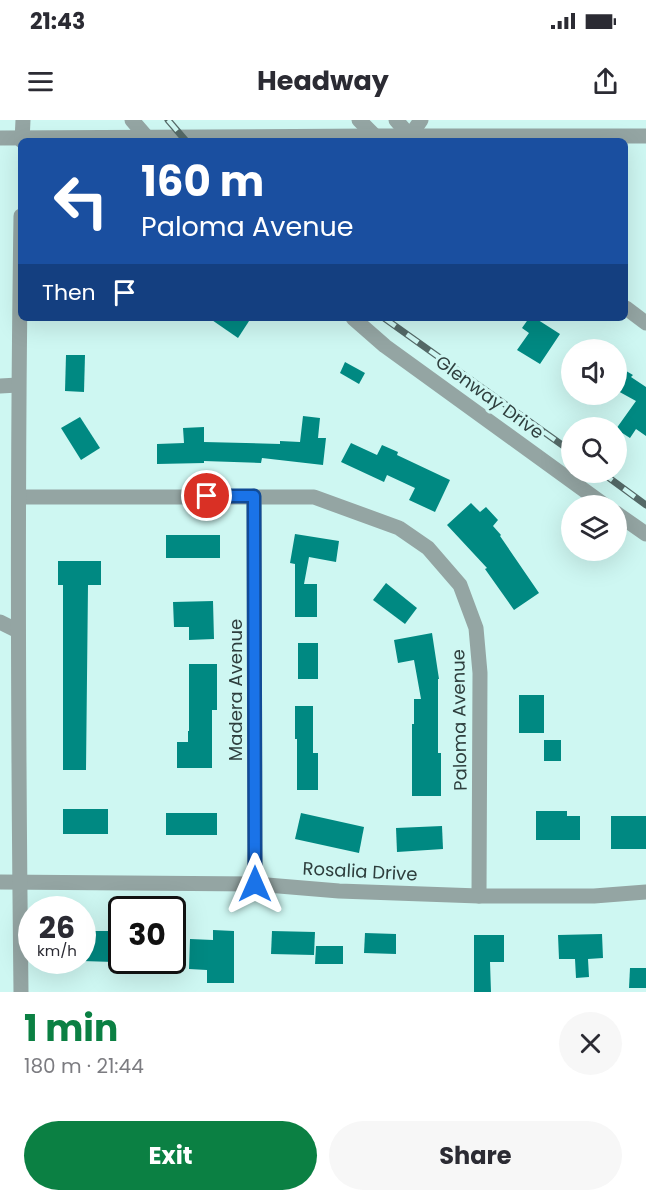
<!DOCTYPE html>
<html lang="en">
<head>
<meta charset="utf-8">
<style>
	body { margin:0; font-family:Poppins,sans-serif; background:#f7f7f7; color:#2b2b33; height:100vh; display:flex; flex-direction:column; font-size:22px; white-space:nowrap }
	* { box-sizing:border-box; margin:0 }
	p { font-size:20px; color:#7c7c81 }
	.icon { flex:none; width:33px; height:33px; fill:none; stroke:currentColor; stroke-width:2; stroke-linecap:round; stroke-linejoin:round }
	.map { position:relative; height:872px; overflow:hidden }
	.details { display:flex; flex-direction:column; background:#fff; flex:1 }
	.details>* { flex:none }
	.top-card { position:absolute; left:18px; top:18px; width:610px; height:183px; border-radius:9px; box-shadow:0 6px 24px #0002; background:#1a4fa0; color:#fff; overflow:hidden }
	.fabs { position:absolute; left:561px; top:219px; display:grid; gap:12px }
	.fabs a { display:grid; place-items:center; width:66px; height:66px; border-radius:50%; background:#fff; box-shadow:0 6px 24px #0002; font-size:30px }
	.speed { position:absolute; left:18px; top:776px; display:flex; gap:12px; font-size:30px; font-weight:700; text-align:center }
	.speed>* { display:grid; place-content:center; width:78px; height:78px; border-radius:50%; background:#fff; box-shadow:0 6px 24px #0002; line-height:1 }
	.speed small { font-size:15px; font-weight:400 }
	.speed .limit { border:3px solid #111; border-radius:9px; background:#fff; color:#111 }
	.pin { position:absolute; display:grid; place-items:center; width:51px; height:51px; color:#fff; margin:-26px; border:3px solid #fff; border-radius:50%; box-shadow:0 2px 6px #0007 }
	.me { position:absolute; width:66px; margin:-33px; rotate:0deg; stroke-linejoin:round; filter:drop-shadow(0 0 4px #0008) }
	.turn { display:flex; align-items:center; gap:21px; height:126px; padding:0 24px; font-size:27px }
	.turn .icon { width:78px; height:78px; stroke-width:2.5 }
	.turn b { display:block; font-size:42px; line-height:51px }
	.then { display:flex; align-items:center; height:57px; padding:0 24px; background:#0003; gap:12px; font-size:22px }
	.round { display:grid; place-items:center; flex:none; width:63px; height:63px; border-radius:32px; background:#f7f7f7 }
	.overview { display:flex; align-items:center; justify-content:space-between; height:102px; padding:0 24px }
	h1 { font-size:36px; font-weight:700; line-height:45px; color:#0b8043 }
	.primary-button { display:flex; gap:12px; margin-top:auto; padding:12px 24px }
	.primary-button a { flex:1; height:69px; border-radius:36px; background:#0b8043; color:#fff; font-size:24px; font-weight:700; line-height:69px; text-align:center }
	.primary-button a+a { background:#f7f7f7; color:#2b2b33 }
	.status { display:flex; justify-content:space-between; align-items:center; height:42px; padding:0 30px; background:#fff; direction:ltr }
	.status svg { height:16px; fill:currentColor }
	header { display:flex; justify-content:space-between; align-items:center; height:78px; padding:0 24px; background:#fff; font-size:27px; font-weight:700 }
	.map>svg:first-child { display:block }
	.building { fill:#008982 }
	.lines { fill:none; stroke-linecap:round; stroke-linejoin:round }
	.minor { stroke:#94a5a3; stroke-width:15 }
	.rail-casing { stroke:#546967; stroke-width:7 }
	.rail { stroke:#cef7f2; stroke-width:4.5; stroke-dasharray:14; stroke-linecap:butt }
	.route-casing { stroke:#114b97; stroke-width:15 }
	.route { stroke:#1a73e8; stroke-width:10 }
	.labels { text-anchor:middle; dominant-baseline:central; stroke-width:6; stroke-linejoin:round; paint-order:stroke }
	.street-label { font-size:18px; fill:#2e3e3d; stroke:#cef7f2 }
</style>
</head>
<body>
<div class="status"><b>21:43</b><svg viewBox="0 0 49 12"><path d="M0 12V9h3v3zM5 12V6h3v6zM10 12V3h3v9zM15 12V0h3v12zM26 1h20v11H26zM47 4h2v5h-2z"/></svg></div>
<header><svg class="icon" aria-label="menu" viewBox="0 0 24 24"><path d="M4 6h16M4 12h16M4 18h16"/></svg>Headway<svg class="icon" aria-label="share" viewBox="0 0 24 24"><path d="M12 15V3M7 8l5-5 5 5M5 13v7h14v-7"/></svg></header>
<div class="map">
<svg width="646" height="872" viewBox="0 0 646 872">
	<rect width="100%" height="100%" fill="#cef7f2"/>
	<g class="building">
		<path d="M209 198H251L238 218Z"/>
		<path d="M529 198H535L560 214 540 244 517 230 529 213 522 208Z"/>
		<path d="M66 235H85L84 272 65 271Z"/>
		<path d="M345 242 365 253 359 264 340 253Z"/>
		<path d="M616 245 633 255 631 257 646 267V316L636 309 630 318 616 309 636 281 616 270Z"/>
		<path d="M303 296 320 298 318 318H326L323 345 262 338 261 343 204 341V343L157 344V324L184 323 183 308 204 307V322L280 324V321L300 322Z"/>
		<path d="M80 297 100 328 81 340 61 308Z"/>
		<path d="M351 323 377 335 382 325 398 332 397 335 450 360 435 392 409 380 415 368 387 355 384 362 341 342Z"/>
		<path d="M471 383 480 392 486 387 498 400 493 406 501 415 500 416 539 473 514 490 485 449 487 448 447 405Z"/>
		<path d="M295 414 339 421 336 442 309 437 304 464H317V497H295V444L290 443Z"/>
		<rect x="166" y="415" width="54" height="23"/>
		<path d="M58 441H101V465H88L86 650H63V465H58Z"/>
		<path d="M386 463 417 488 405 504 373 480Z"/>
		<path d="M213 481 214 519 189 520V507H174L173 482Z"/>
		<path d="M432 513 439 559H438V633H441V676H412V604H414V579H421L414 540 398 543 394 520Z"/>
		<rect x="298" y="523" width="20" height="36"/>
		<path d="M189 544H217V590H212V648H177V622H188V611H189Z"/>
		<rect x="519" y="575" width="25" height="38"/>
		<path d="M295 586H313V633H318V670H297V619H295Z"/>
		<rect x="544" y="620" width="17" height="21"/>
		<rect x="63" y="689" width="45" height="25"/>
		<path d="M536 691H567V696H580V720H536Z"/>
		<rect x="166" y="693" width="51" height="22"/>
		<path d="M301 693 364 707 359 733 295 719Z"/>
		<rect x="611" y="696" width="35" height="33"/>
		<path d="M442 706 443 729 397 732 396 708Z"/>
		<path d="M109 810 122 811 121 833H114V842L82 841V811H109Z"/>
		<path d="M213 810 234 811V863H207V850L189 849 190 819 213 820Z"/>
		<path d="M272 811 315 812 314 835 271 834Z"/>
		<path d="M365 813 396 814V834L364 833Z"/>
		<path d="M602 814 603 838 588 839 589 857 576 858 575 839H559L558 815Z"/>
		<path d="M474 815H504V842H490L491 872H474Z"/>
		<path d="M316 826H343V844H315Z"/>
		<path d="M630 848H646V868H629Z"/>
	</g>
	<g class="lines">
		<g class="minor">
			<path d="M132 0 150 21"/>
			<path d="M359 0 378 19"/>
			<path d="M396 0 410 16 421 0"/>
			<path d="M0 18 373 16H646"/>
			<path d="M22 21 23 0"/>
			<path d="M626 188 646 203"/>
			<path d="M353 198 385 226 606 386"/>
			<path d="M0 266 18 265"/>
			<path d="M254 376 255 764"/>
			<path d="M19 377H314L399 408 428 428 460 465 476 508 480 553 479 776"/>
			<path d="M616 393 646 414"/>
			<path d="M0 502 18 511"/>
			<path d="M0 762 255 764 339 771 479 776H594L646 772"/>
			<path d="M21 872C18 613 17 355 21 96"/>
		</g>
		<defs>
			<g id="rail">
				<path d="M168 0 186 21"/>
				<path d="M384 198 572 332"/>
				<path d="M601 352 646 385"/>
			</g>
		</defs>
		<use href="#rail" class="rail-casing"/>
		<use href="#rail" class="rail"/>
	</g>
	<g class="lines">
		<defs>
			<path id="route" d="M207 376H254L255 764"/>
		</defs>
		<use href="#route" class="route-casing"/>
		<use href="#route" class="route"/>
	</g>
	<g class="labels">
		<g class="street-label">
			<text transform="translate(490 277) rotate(36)">Glenway Drive</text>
			<text transform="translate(235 570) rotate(-90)">Madera Avenue</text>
			<text transform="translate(459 600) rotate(-91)">Paloma Avenue</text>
			<text transform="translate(360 751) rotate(3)">Rosalia Drive</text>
		</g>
	</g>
</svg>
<div class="fabs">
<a><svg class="icon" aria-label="sound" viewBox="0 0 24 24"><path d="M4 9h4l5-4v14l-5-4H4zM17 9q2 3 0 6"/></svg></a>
<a><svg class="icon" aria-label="search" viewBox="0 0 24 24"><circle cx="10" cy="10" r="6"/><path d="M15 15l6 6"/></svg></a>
<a><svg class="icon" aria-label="layers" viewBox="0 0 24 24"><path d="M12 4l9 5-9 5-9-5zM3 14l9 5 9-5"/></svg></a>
</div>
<div class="speed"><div>26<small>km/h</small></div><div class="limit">30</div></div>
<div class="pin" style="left:207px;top:376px;background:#d93025"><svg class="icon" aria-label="arrive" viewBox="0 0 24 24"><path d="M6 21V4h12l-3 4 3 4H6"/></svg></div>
<svg class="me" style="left:255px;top:764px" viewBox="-20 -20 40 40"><path d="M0-17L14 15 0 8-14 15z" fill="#1a73e8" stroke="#fff" stroke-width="4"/></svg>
<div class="top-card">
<div class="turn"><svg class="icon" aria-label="left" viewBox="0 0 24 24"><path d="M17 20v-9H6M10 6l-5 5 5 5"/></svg><div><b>160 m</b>Paloma Avenue</div></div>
<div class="then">Then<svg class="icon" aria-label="arrive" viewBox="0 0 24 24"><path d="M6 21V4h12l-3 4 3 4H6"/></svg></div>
</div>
</div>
<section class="details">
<div class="overview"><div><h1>1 min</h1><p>180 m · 21:44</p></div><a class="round"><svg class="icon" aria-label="close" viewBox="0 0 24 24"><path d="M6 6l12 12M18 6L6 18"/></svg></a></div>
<div class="primary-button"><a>Exit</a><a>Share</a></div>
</section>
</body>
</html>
